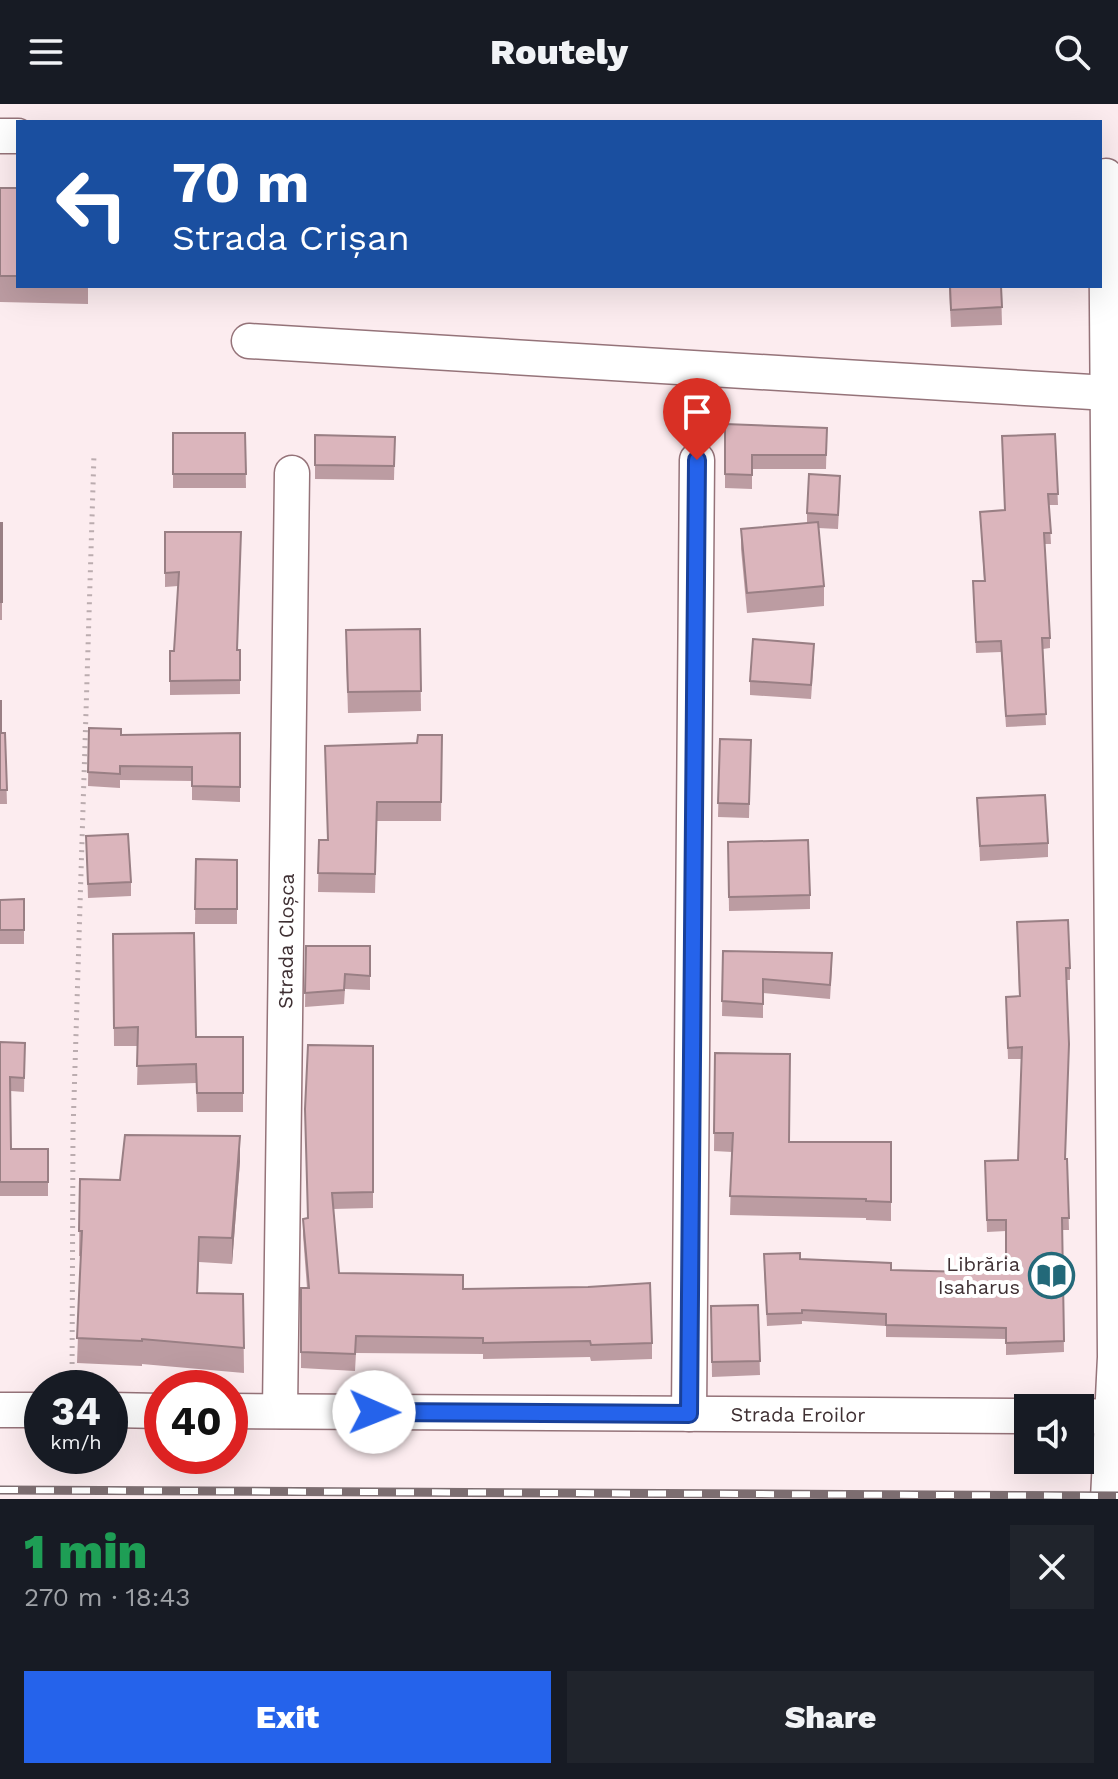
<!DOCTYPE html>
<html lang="en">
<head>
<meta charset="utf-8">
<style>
	body { margin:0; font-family:"Work Sans",sans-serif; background:#20242c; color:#f1f3f6; height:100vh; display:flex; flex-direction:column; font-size:30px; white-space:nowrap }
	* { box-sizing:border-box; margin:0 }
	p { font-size:26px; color:#9ea1a6 }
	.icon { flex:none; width:44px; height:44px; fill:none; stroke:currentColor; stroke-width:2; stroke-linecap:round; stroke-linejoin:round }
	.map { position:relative; height:1395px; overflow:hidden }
	.drawer { display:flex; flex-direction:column; background:#171b24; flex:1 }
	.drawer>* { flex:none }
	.guide { position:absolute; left:16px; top:16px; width:1086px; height:168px; border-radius:0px; box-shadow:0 8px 32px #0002; background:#1a4fa0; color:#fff; overflow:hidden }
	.controls { position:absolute; left:1014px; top:1290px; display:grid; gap:16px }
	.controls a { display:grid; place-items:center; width:80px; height:80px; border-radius:0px; background:#171b24; box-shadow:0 8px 32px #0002; font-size:40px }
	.speed { position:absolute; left:24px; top:1266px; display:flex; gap:16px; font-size:40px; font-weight:700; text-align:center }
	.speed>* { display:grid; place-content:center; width:104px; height:104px; border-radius:50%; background:#171b24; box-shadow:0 8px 32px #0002; line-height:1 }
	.speed small { font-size:20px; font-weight:400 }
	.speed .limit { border:12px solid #d22; background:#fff; color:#111 }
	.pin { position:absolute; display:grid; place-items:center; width:68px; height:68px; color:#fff; margin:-82px -34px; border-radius:50% 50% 50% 0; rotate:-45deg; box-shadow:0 0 8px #0007 }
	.pin .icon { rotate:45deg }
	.me { position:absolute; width:88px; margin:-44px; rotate:91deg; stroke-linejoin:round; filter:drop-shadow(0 0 6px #0008) }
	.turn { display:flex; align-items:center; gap:28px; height:168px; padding:0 24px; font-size:36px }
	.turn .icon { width:104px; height:104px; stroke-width:2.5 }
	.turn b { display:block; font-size:56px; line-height:68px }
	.round { display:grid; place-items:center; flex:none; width:84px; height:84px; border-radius:0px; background:#20242c }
	.summary { display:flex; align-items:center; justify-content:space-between; height:136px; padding:0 24px }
	h1 { font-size:48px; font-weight:800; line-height:60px; color:#1e9e55 }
	.action { display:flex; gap:16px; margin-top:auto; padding:16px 24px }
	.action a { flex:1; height:92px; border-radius:0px; background:#2563eb; color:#fff; font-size:32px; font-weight:800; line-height:92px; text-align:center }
	.action a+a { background:#20242c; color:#f1f3f6 }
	header { display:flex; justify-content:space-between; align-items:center; height:104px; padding:0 24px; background:#171b24; font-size:36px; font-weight:800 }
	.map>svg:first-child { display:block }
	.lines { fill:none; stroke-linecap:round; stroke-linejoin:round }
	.minor-casing { stroke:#957379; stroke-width:37 }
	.path { stroke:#bbacaf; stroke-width:5; stroke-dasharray:2 6; stroke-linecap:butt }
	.minor { stroke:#fff; stroke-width:34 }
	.rail-casing { stroke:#7c6d70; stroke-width:9 }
	.rail { stroke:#fff; stroke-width:6; stroke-dasharray:18; stroke-linecap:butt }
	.wall { fill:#bc9ca2 }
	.shaded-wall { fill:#997f84 }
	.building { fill:#dbb5bc; stroke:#997f84; stroke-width:2 }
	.route-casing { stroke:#184099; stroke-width:20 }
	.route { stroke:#2563eb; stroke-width:14 }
	.labels { text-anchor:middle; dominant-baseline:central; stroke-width:8; stroke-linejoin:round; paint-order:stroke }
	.street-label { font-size:20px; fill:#3f3033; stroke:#fff }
	.poi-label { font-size:20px; fill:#3f3033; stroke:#fff; text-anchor:end }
</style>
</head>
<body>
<header><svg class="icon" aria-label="menu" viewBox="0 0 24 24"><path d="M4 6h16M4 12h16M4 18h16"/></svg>Routely<svg class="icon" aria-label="search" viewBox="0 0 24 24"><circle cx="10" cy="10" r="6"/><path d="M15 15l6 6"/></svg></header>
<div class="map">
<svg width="1118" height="1395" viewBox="0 0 1118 1395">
	<rect width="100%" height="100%" fill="#fcecef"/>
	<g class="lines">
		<defs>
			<g id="minor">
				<path d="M0 32H18"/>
				<path d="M1106 72 1115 1253 1108 1395"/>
				<path d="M249 237 1108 289"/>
				<path d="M0 1306H42"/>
				<path d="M110 1306 162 1307"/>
				<path id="s1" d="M230 1307 1028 1312"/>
				<path id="s2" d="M280 1307 292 369"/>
				<path d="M689 1310 697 356"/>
				<path d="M1080 1312 1118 1313"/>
			</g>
		</defs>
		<use href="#minor" class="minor-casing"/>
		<path class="path" d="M72 1284 73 1027 94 350"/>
		<use href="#minor" class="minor"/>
		<defs>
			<path id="rail" d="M0 1386 1118 1392"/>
		</defs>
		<use href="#rail" class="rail-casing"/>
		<use href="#rail" class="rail"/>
	</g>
	<g class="wall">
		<path d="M0 84H18V182H88V200L0 198Z"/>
		<path d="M949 182H1001L1002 221 951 223Z"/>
		<path d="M725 320 827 324 826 365H752V385L725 384Z"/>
		<path d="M173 329H245L246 384H173Z"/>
		<path d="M1055 330 1058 401H1049L1051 440H1044L1050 534V544L1043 545 1046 621 1006 623 1001 548 976 549 973 477H984L980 408 1005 406Z"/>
		<path d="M315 331 395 333 394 376 315 375Z"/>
		<path d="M840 386 838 425 818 424 824 482V502L747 509 741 445V425L807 419V409Z"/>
		<rect x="0" y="419" width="2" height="97"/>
		<path d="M165 428 238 546H240V590L170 591V547H174L178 482 165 483Z"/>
		<path d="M420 525 421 607 348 609 346 547Z"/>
		<path d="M814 554 811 595 750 591V577Z"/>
		<path d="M0 597 1 629H5L7 700H0Z"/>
		<path d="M89 624 121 631 240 629V698L192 696V677L120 676V684L88 682Z"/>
		<path d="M442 631 441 717H377L375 789 318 788 319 736H328L325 642 417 639Z"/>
		<path d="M720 635 751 636 749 714 718 713Z"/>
		<path d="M977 694 1048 739V753L980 757Z"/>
		<path d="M86 732 131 778V792L88 794Z"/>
		<path d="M728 738 810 791V805L729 807Z"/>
		<path d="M196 755 237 756V820H195Z"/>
		<path d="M24 795V840H0V796Z"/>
		<path d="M1017 818 1070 864V876H1066L1065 1055H1067L1069 1126H1062L1064 1248 1006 1251V1235L886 1233V1222L802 1217V1220L767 1222 764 1162 800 1155 891 1166 1006 1169V1127L987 1128 985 1057 1018 1056 1022 955H1008L1006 904 1019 892Z"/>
		<path d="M113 830 196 933H243V1008H197L196 979 137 981 138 942H114Z"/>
		<path d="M306 842H370V886L345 885 344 900 305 903Z"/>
		<path d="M723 847 832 863 830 895 763 889V914L722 912Z"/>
		<path d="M0 938 25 939 24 988 11 987V1045H48V1092H0Z"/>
		<path d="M373 942V1104L333 1105 339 1169 463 1185 652 1239V1255L591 1257 590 1253 483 1255V1250L356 1249 355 1267 301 1264V1184H307L303 1131V1115L308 1114Z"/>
		<path d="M715 949 789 1038H891V1117L866 1116V1114L730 1111 732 1048 714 1047Z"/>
		<path d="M240 1057 232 1160 199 1158 198 1189 243 1190 244 1269 142 1260V1262L77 1259 81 1152H79L80 1075 120 1076Z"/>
		<path d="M758 1201 760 1271 712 1273 711 1202Z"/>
	</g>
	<path class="shaded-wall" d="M240 1032V1057L232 1160V1134Z"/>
	<g class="building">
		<rect x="0" y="84" width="18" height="88"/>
		<path d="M950 182H1001L1002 203 951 206Z"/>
		<path d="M725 320 827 324 826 351H752V371L725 370Z"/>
		<path d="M173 329H245L246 370H173Z"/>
		<path d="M1055 330 1058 390H1048L1051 429H1044L1050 534H1042L1046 610 1006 612 1001 537 976 538 973 477H985L980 408 1005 406 1002 332Z"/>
		<path d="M315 331 395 333 394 362 315 361Z"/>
		<path d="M809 370 840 372 838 411 807 409Z"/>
		<path d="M818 418 824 482 747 489 741 425Z"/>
		<rect x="0" y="419" width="2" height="79"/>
		<path d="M165 428H241L237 546H240V576L170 577V547H174L179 468 165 469Z"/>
		<path d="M420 525 421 587 348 588 346 526Z"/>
		<path d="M753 535 814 540 811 581 750 577Z"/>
		<path d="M0 597H1V629H5L7 686H0Z"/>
		<path d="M89 624 121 625V631L240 629V683L192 682V663L120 662V670L88 668Z"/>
		<path d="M418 631H442L441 698H377L375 770 318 769 319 736H328L325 642 417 639Z"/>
		<path d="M720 635 751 636 749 700 718 699Z"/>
		<path d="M1045 691 1048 739 980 742 977 694Z"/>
		<path d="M128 730 131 778 88 780 86 732Z"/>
		<path d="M808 736 810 791 729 793 728 738Z"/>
		<path d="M196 755 237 756V805H195Z"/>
		<path d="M24 795V826H0V796Z"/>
		<path d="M1068 816 1070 864H1066L1069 940 1065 1055H1067L1069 1114H1062L1064 1237 1006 1239V1224L886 1221V1210L802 1206V1209L767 1210 764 1150 800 1149V1155L891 1159V1166L1006 1169V1116H987L985 1057 1018 1056 1022 943 1008 944 1006 893 1020 892 1017 818Z"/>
		<path d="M194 829 196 933H243V989H197L196 960 137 962 138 923 114 924 113 830Z"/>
		<path d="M306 842H370V872L345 870 344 886 305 889Z"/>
		<path d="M723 847 832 849 830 881 763 875V900L722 897Z"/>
		<path d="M0 938 25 939 24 974 10 973 11 1045H48V1078H0Z"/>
		<path d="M308 941 373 942V1088L332 1089 339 1169 463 1171V1185L588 1183 650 1179 652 1239 591 1241 590 1237 483 1239V1234L356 1232 355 1250 301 1248V1184H309L303 1115 308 1114 305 1005Z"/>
		<path d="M715 949 790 950 789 1038H891V1098L866 1097V1095L730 1092 733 1029H714Z"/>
		<path d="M125 1031 240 1032 232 1134 199 1133 197 1189 243 1190 244 1244 142 1235V1237L77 1234 82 1127H79L80 1075 120 1076Z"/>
		<path d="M758 1201 760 1257 712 1258 711 1202Z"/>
	</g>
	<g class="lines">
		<defs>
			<path id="route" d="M374 1308 689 1310 697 356"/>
		</defs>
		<use href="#route" class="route-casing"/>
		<use href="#route" class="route"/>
	</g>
	<defs>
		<symbol id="library-ring" viewBox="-11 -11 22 22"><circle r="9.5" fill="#fff" stroke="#236979" stroke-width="1.5"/><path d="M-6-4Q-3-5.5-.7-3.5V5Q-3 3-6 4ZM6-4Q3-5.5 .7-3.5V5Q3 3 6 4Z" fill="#236979"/></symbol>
	</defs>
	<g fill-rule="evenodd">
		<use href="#library-ring" x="1026" y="1146" width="51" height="51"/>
	</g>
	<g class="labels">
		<g class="street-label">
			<text stroke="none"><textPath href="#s2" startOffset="470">Strada Cloșca</textPath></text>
			<text stroke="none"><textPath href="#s1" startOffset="568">Strada Eroilor</textPath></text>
		</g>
		<g class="poi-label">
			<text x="1020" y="1160">Librăria<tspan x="1020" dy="23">Isaharus</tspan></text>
		</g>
	</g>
</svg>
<div class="controls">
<a><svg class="icon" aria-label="sound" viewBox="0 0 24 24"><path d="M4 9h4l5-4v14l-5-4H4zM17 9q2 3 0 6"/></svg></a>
</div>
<div class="speed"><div>34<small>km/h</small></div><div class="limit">40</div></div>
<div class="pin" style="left:697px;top:356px;background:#d93025"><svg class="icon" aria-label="arrive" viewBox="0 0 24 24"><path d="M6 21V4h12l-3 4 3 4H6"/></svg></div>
<svg class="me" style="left:374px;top:1308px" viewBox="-20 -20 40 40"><circle r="19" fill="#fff"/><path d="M0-13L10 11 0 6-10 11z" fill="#2563eb"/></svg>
<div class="guide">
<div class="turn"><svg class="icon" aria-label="left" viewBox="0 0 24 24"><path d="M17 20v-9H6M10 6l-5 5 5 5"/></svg><div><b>70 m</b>Strada Crișan</div></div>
</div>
</div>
<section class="drawer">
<div class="summary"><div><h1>1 min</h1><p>270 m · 18:43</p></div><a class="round"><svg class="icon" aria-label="close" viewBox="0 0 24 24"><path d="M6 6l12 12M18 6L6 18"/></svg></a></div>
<div class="action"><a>Exit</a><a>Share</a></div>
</section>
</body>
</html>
